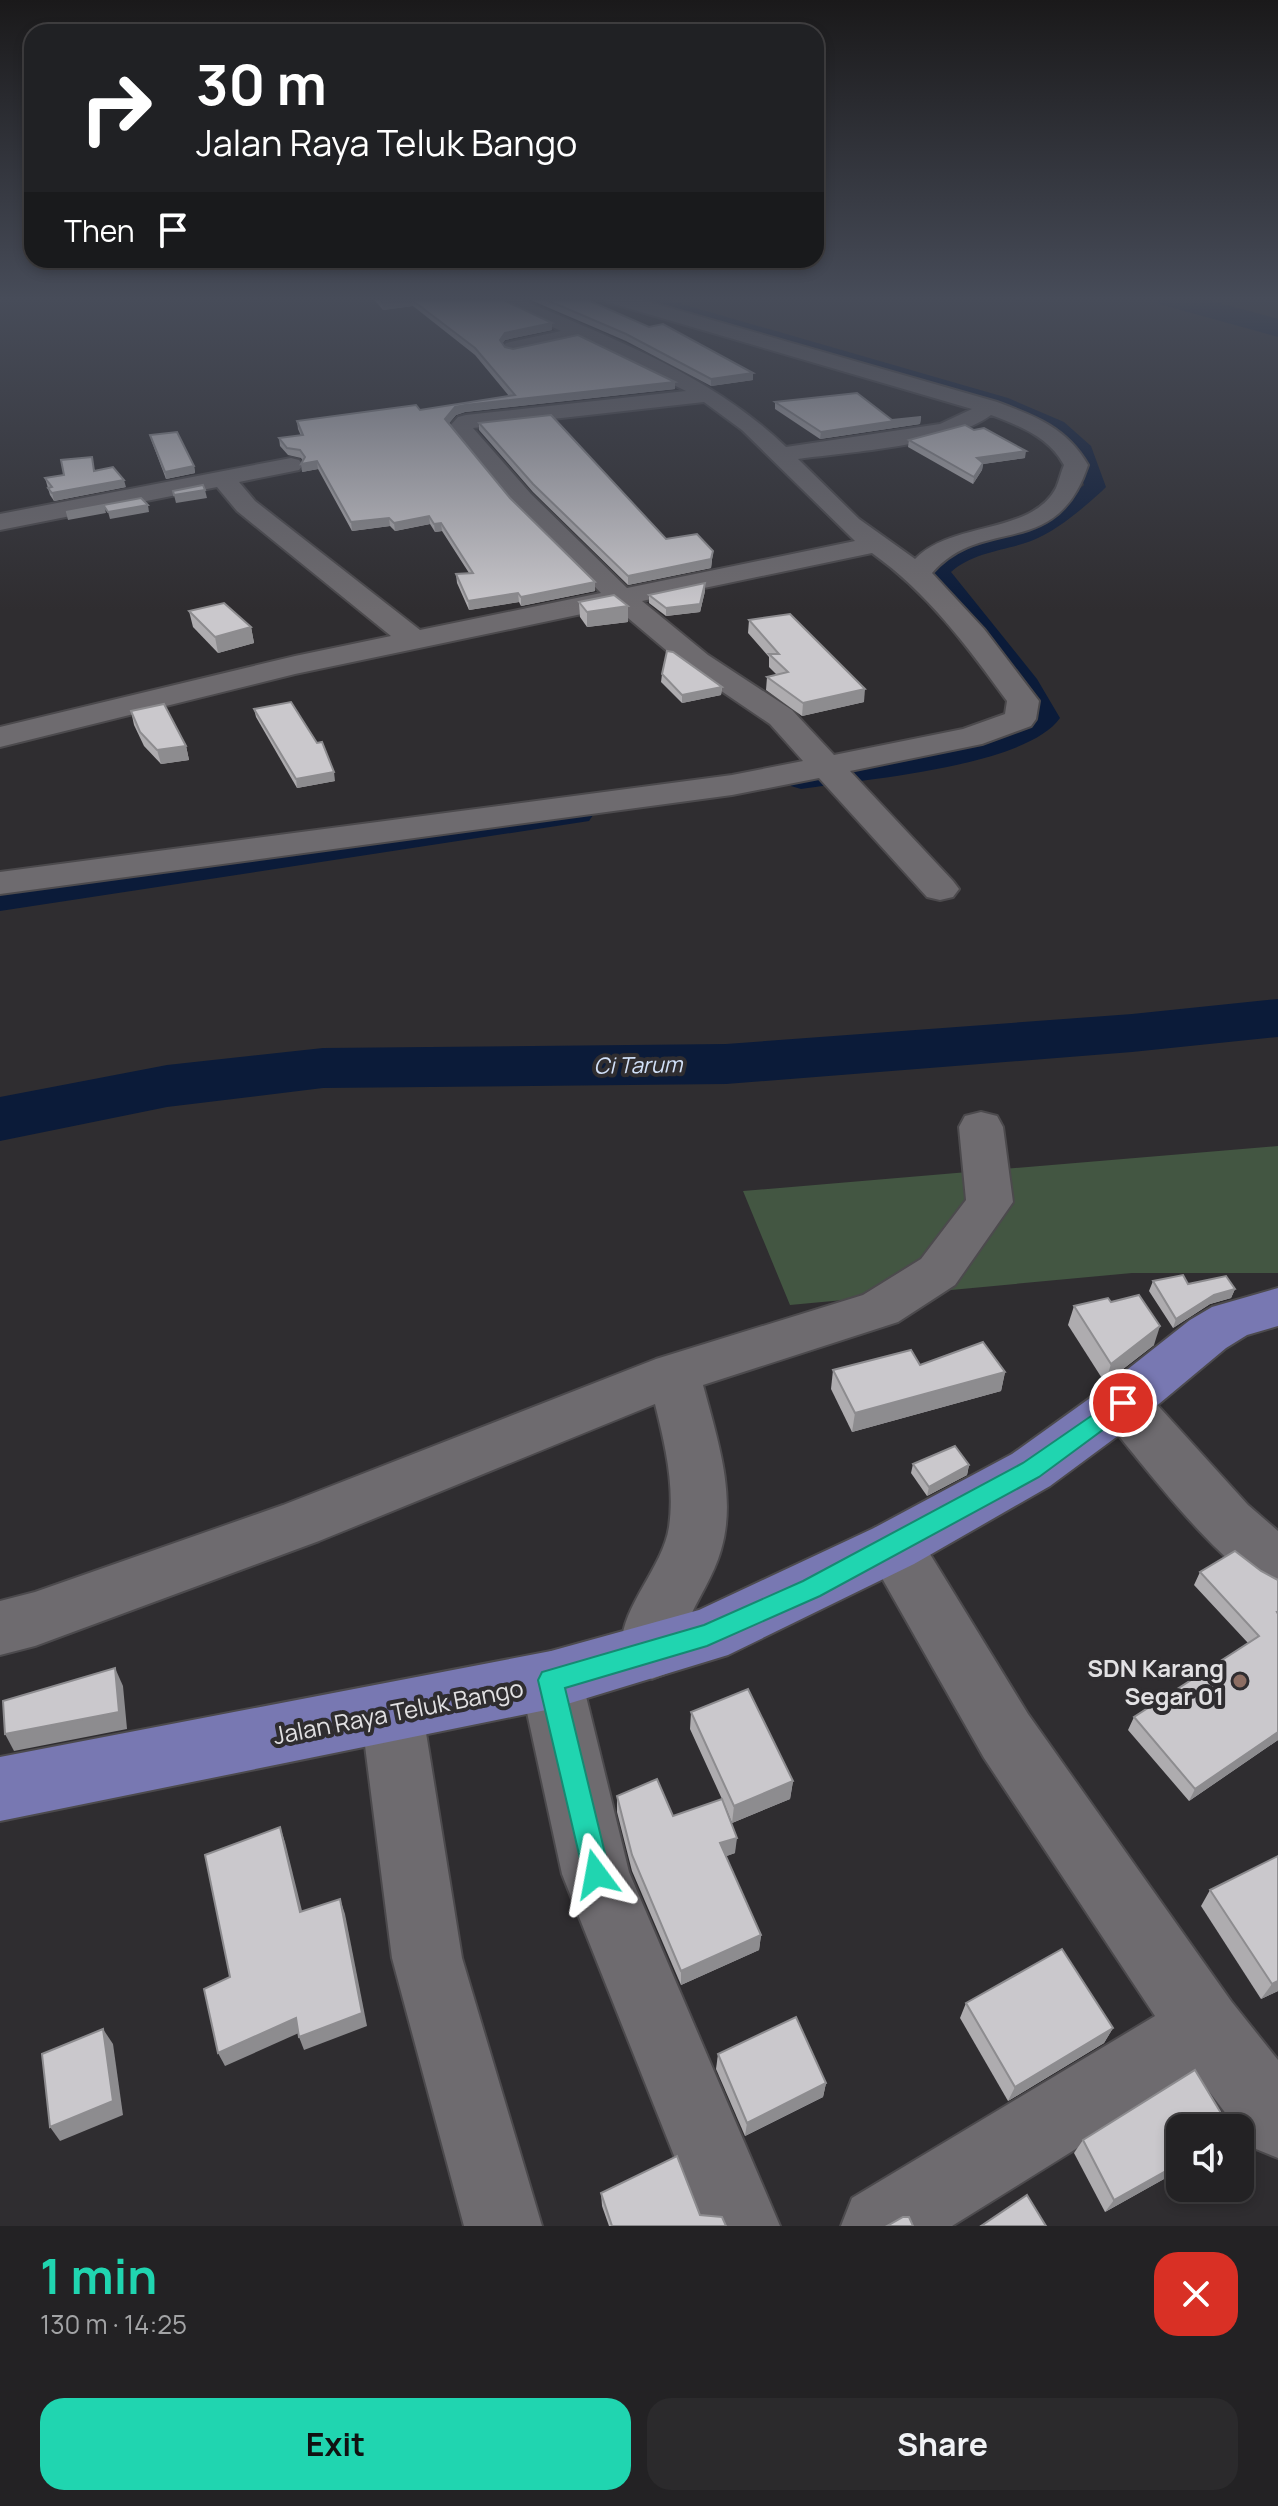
<!DOCTYPE html>
<html lang="en">
<head>
<meta charset="utf-8">
<style>
	body { margin:0; font-family:Manrope,sans-serif; background:#2b2a2c; color:#f1f3f6; height:100vh; display:flex; flex-direction:column; font-size:30px; white-space:nowrap }
	* { box-sizing:border-box; margin:0 }
	p { font-size:26px; color:#a3a4a6 }
	.icon { flex:none; width:44px; height:44px; fill:none; stroke:currentColor; stroke-width:2; stroke-linecap:round; stroke-linejoin:round }
	.map { position:relative; height:2226px; overflow:hidden }
	.drawer { display:flex; flex-direction:column; background:#232224; flex:1 }
	.drawer>* { flex:none }
	.banner { position:absolute; left:24px; top:24px; width:800px; height:244px; border-radius:24px; box-shadow:0 4px 12px #0003,0 0 0 2px #403f41; background:#202124; color:#fff; overflow:hidden }
	.tools { position:absolute; left:1166px; top:2114px; display:grid; gap:16px }
	.tools a { display:grid; place-items:center; width:88px; height:88px; border-radius:16px; background:#232224; box-shadow:0 4px 12px #0003,0 0 0 2px #403f41; font-size:40px }
	.pin { position:absolute; display:grid; place-items:center; width:68px; height:68px; color:#fff; margin:-34px; border:4px solid #fff; border-radius:50%; box-shadow:0 2px 8px #0007 }
	.me { position:absolute; width:88px; margin:-44px; rotate:347deg; stroke-linejoin:round; filter:drop-shadow(0 0 6px #0008) }
	.turn { display:flex; align-items:center; gap:28px; height:168px; padding:0 40px; font-size:36px }
	.turn .icon { width:104px; height:104px; stroke-width:2.5 }
	.turn b { display:block; font-size:56px; line-height:68px }
	.then { display:flex; align-items:center; height:76px; padding:0 40px; background:#0003; gap:16px; font-size:30px }
	.round { display:grid; place-items:center; flex:none; width:84px; height:84px; border-radius:24px; background:#2b2a2c }
	.overview { display:flex; align-items:center; justify-content:space-between; height:136px; padding:0 40px }
	h1 { font-size:48px; font-weight:700; line-height:60px; color:#20d5b0 }
	.button { display:flex; gap:16px; margin-top:auto; padding:16px 40px }
	.button a { flex:1; height:92px; border-radius:24px; background:#20d5b0; color:#111; font-size:32px; font-weight:700; line-height:92px; text-align:center }
	.button a+a { background:#2b2a2c; color:#f1f3f6 }
	.map>svg:first-child { display:block }
	.green { fill:#435642 }
	.lines { fill:none; stroke-linecap:round; stroke-linejoin:round }
	.canal { fill:#0b1b39; fill-rule:evenodd }
	.river { fill:#0b1b39; fill-rule:evenodd }
	.minor-casing { stroke:#4c4a4d; stroke-width:4 }
	.major-casing { stroke:#4c4a4d; stroke-width:4 }
	.minor { fill:#6e6b6f; fill-rule:evenodd }
	.major { fill:#7878b2; fill-rule:evenodd }
	.wall { fill:#aeacaf }
	.shaded-wall { fill:#8d8c8f }
	.building { fill:#cac8cc; stroke:#8d8c8f; stroke-width:2 }
	.route { fill:#20d5b0; stroke:#158a72; stroke-width:2 }
	.education-dot { fill:#8d6e63; stroke:#2f2d30; stroke-width:3 }
	.labels { text-anchor:middle; dominant-baseline:central; stroke-width:8; stroke-linejoin:round; paint-order:stroke }
	.water-label { font-size:22px; font-style:italic; fill:#d1e0f8; stroke:#2f2d30 }
	.near-poi-label { font-size:24px; font-weight:bold; fill:#e2e1e3; stroke:#2f2d30; text-anchor:end }
	.near-street-label { font-size:24px; fill:#e2e1e3; stroke:#2f2d30 }
</style>
</head>
<body>
<div class="map">
<svg width="1278" height="2226" viewBox="0 0 1278 2226">
	<rect width="100%" height="100%" fill="#2f2d30"/>
	<path class="green" d="M1278 1146V1273H1132L790 1305 743 1191Z"/>
	<g class="lines">
		<g class="canal">
			<path d="M634 298H661L1008 398 1064 422 1091 446 1106 487 1102 491C1081 510 1058 530 1031 541 1004 551 973 552 951 572L1037 679 1060 718C1026 767 859 780 801 789L791 786 786 780 791 774C871 754 958 762 1031 716L1016 687 926 572C947 543 985 543 1016 531 1041 521 1063 503 1084 485L1075 452 1050 430 994 406Z"/>
			<path d="M578 806 589 809 593 815 589 821 0 911V891Z"/>
		</g>
		<g class="river">
			<path d="M1156 298H1201L1278 319V337L1159 304Z"/>
			<path d="M1278 999V1037L1132 1052 726 1084 323 1088 167 1107 0 1141V1097L167 1065 323 1048 726 1044 1132 1014Z"/>
		</g>
		<defs>
			<g id="minor">
				<path d="M492 298H518C613 339 710 374 786 447L940 424 972 409 607 302 605 298H635L997 402C1035 416 1067 428 1088 465 1056 562 983 514 932 573L984 629 1039 701 1036 719 1031 726 982 744 850 771 953 881 959 889 953 897 940 900 927 897 819 778 732 795 0 894V872L732 775 803 761 770 724 686 667 615 607 295 674 0 747V727L295 656 391 636 237 511 217 487 0 530V514L291 458 299 460 303 465 299 470 239 482 255 501 420 630 601 593 513 504 449 427 458 417 466 415 686 391 579 339 513 353 506 351 503 347 506 343 561 331ZM704 402 742 430 855 541 627 588 531 494 473 428ZM991 415C1020 426 1049 437 1064 465 1061 472 1059 481 1056 488 1031 535 952 521 915 559L859 519 798 459C854 451 947 447 991 415ZM872 553C928 593 967 646 1007 701L1005 714 963 729 834 755 792 710 708 655 642 601Z"/>
				<path d="M981 1112 997 1116 1003 1127 1013 1202 955 1285 898 1322 703 1385C717 1438 737 1496 721 1550 714 1576 697 1599 687 1624 681 1639 681 1655 673 1671L652 1679 631 1671C627 1664 622 1656 622 1648 619 1609 663 1568 669 1527 675 1486 665 1444 655 1404L319 1541 35 1646 0 1655V1601L35 1592 283 1505 656 1359 863 1295 921 1259 966 1200 959 1127 965 1116Z"/>
				<path d="M1123 1382 1142 1388 1248 1505 1278 1531V1593C1222 1572 1145 1466 1104 1418L1096 1403 1104 1388Z"/>
				<path d="M894 1521 914 1528 1028 1714 1231 2001 1278 2060V2158L1251 2147 1196 2074 952 2226H841L852 2198 1155 2016 984 1758 874 1564 865 1546 874 1528Z"/>
				<path d="M551 1651 573 1660 582 1680 629 1872 780 2226H702L562 1874 520 1680 529 1660Z"/>
				<path d="M392 1684 414 1693 423 1714 462 1958 542 2226H464L392 1958 361 1714 370 1693Z"/>
			</g>
			<path id="major" d="M1278 1288V1326L1247 1335 1226 1348 1142 1418 1050 1486 914 1564 728 1655 551 1709 0 1821V1757L551 1651 699 1610 874 1528 1012 1454 1104 1388 1190 1320 1212 1307Z"/>
		</defs>
		<use href="#minor" class="minor-casing"/>
		<use href="#major" class="major-casing"/>
		<use href="#minor" class="minor"/>
		<use href="#major" class="major"/>
	</g>
	<g class="wall">
		<path d="M373 298H499L552 323V330L505 340 502 344 505 347 675 382V389L465 412 456 415 449 423 510 498 595 582V591L521 606 519 602 469 610 457 583 456 574 469 573 442 531 435 532 430 524 395 531 390 526 352 531 318 469 302 472 303 461 301 458 288 455 280 446 279 438 301 436 298 429 297 421 420 410 509 396 475 355 413 306 383 310Z"/>
		<path d="M526 298H583L753 380 711 386 626 341Z"/>
		<path d="M775 402 892 420 921 417 920 424 820 439 775 409Z"/>
		<path d="M479 423 666 539 713 551 711 568 628 585 533 492 479 430Z"/>
		<path d="M150 435 194 466 195 473 166 479 152 442Z"/>
		<path d="M909 440 1025 458 983 464 982 470 973 484 908 447Z"/>
		<path d="M95 471 126 487 54 501 50 495 45 478Z"/>
		<path d="M705 583V591L700 612 666 616 649 603V595Z"/>
		<path d="M579 602 628 606V622L587 627 580 617Z"/>
		<path d="M189 611 251 627 254 643 218 653 193 627Z"/>
		<path d="M749 620 864 702 802 716 766 690 767 677 777 675 769 667V657L748 633Z"/>
		<path d="M662 674 722 687 721 695 682 703 661 682Z"/>
		<path d="M254 709 335 781 297 788 256 717Z"/>
		<path d="M131 711 186 746 189 760 161 764 144 746 134 725Z"/>
		<path d="M1153 1281 1188 1284 1235 1289 1231 1298 1210 1304 1173 1328 1149 1291Z"/>
		<path d="M1111 1302 1154 1345 1105 1383 1068 1325 1074 1306Z"/>
		<path d="M920 1365 1005 1372 1001 1391 852 1432 831 1389 833 1370Z"/>
		<path d="M913 1464 969 1465 967 1475 927 1496 911 1473Z"/>
		<path d="M1261 1571 1278 1740 1189 1801 1128 1730 1134 1717 1248 1643 1194 1585 1200 1572Z"/>
		<path d="M691 1712 793 1781 790 1799 732 1823 724 1803 735 1853 726 1856 761 1935 759 1950 681 1985 632 1871 617 1812V1796L673 1816 722 1799 690 1729Z"/>
		<path d="M1278 1856V1991L1261 1999 1201 1906 1210 1890Z"/>
		<path d="M966 2003 1113 2028 1104 2043 1008 2101 960 2018Z"/>
		<path d="M718 2054 826 2083 823 2097 745 2136 716 2069Z"/>
		<path d="M1180 2128V2170L1105 2212 1074 2153 1083 2140Z"/>
		<path d="M601 2193 700 2215 726 2226H609L602 2206Z"/>
	</g>
	<g class="shaded-wall">
		<path d="M412 300 413 306 383 310 382 303Z"/>
		<path d="M552 323V330L505 340 500 347V340L505 333Z"/>
		<path d="M753 373V380L711 386V379Z"/>
		<path d="M675 382V389L465 412 456 415 446 427 445 419 455 407 465 405Z"/>
		<path d="M921 417 920 424 820 439 821 432Z"/>
		<path d="M1026 451 1025 458 983 464 982 470 973 484 977 458Z"/>
		<path d="M317 461 318 469 302 472 301 464Z"/>
		<path d="M194 466 195 473 166 479 165 472Z"/>
		<path d="M124 480 126 487 54 501 52 493Z"/>
		<path d="M205 490 207 498 176 503 174 495Z"/>
		<path d="M148 505 149 512 110 519 108 512Z"/>
		<path d="M104 506 106 513 68 520 66 512Z"/>
		<path d="M429 516 430 524 395 531 394 523Z"/>
		<path d="M389 518 390 526 352 531 351 522Z"/>
		<path d="M441 523 442 531 435 532 434 524Z"/>
		<path d="M713 551 711 568 628 585V576Z"/>
		<path d="M595 582V591L521 606V597Z"/>
		<path d="M705 583V591L700 612 666 616V608Z"/>
		<path d="M518 593 519 602 469 610 468 601Z"/>
		<path d="M628 606V622L587 627V612Z"/>
		<path d="M251 627 254 643 218 653 215 637Z"/>
		<path d="M722 687 721 695 682 703V695Z"/>
		<path d="M865 689 864 702 802 716 803 703Z"/>
		<path d="M186 746 189 760 161 764 157 750Z"/>
		<path d="M334 772 335 781 297 788 296 779Z"/>
		<path d="M1235 1289 1231 1298 1210 1304 1173 1328 1176 1319 1214 1295Z"/>
		<path d="M1160 1326 1154 1345 1105 1383 1111 1364Z"/>
		<path d="M1005 1372 1001 1391 852 1432 855 1413Z"/>
		<path d="M969 1465 967 1475 927 1496 929 1487Z"/>
		<path d="M115 1668 123 1686 127 1729 14 1751 5 1734Z"/>
		<path d="M1278 1732V1740L1189 1801 1195 1789Z"/>
		<path d="M793 1781 790 1799 732 1823 734 1806Z"/>
		<path d="M280 1827 285 1842 306 1927 300 1912Z"/>
		<path d="M737 1838 735 1853 719 1859 720 1843Z"/>
		<path d="M340 1899 345 1914 367 2026 304 2050 299 2037Z"/>
		<path d="M761 1935 759 1950 681 1985V1971Z"/>
		<path d="M1278 1981V1991L1261 1999 1272 1984Z"/>
		<path d="M296 2018 301 2032 225 2066 218 2053Z"/>
		<path d="M1113 2028 1104 2043 1008 2101 1015 2087Z"/>
		<path d="M103 2029 113 2044 123 2115 60 2141 50 2127Z"/>
		<path d="M826 2083 823 2097 745 2136 747 2123Z"/>
		<path d="M1180 2163V2170L1105 2212 1114 2200Z"/>
	</g>
	<g class="building">
		<path d="M378 298H499L552 323 505 333 500 340 505 347 513 349 578 335 675 382 465 405 455 407 445 419 510 498 595 582 521 597 518 593 468 601 456 574 473 573 441 523 434 524 429 516 394 523 389 518 351 522 317 461 301 464 305 457 300 450 287 448 279 438 303 435 297 421 416 405 420 410 515 395 475 348 412 300 382 303Z"/>
		<path d="M542 298H583L649 327 663 324 753 373 711 379 626 334Z"/>
		<path d="M857 393 892 420 921 417 821 432 775 402Z"/>
		<path d="M551 415 666 539 697 534 713 551 711 559 628 576 533 484 479 423Z"/>
		<path d="M965 425 974 430 984 428 1026 451 977 458 983 463 974 477 909 440Z"/>
		<path d="M177 432 194 466 165 472 150 435Z"/>
		<path d="M92 457 94 471 113 467 124 480 52 493 48 488 52 487 45 478 64 475 61 460Z"/>
		<path d="M203 485 205 490 174 495 173 491Z"/>
		<path d="M141 498 148 505 108 512 104 506 66 512Z"/>
		<path d="M705 583 700 604 666 608 649 595Z"/>
		<path d="M614 595 628 606 587 612 579 602Z"/>
		<path d="M224 603 251 627 215 637 189 611Z"/>
		<path d="M790 614 865 689 803 703 767 677 788 672 769 654H779L749 620Z"/>
		<path d="M667 651 673 652 722 687 682 695 662 674Z"/>
		<path d="M291 702 317 743 322 742 334 772 296 779 254 709Z"/>
		<path d="M164 704 186 746 157 750 140 732 131 711Z"/>
		<path d="M1183 1275 1188 1284 1226 1276 1235 1289 1214 1295 1176 1319 1153 1281Z"/>
		<path d="M1139 1295 1160 1326 1111 1364 1074 1306 1108 1298 1111 1302Z"/>
		<path d="M983 1342 1005 1372 855 1413 833 1370 911 1350 920 1365Z"/>
		<path d="M955 1446 969 1465 929 1487 913 1464Z"/>
		<path d="M1235 1551 1261 1571 1278 1580V1612H1277L1278 1614V1732L1195 1789 1134 1717 1259 1636 1200 1572Z"/>
		<path d="M115 1668 119 1712 5 1734 3 1701Z"/>
		<path d="M748 1689 793 1781 734 1806 691 1712Z"/>
		<path d="M657 1779 673 1816 722 1799 737 1838 720 1843 761 1935 681 1971 632 1855 617 1796Z"/>
		<path d="M280 1827 300 1912 340 1899 362 2013 299 2037 296 2018 218 2053 204 1989 230 1977 205 1855Z"/>
		<path d="M1278 1856V1981L1272 1984 1210 1890Z"/>
		<path d="M1062 1949 1113 2028 1015 2087 966 2003Z"/>
		<path d="M796 2017 826 2083 747 2123 718 2054Z"/>
		<path d="M103 2029 113 2101 50 2127 42 2054Z"/>
		<path d="M1195 2070 1230 2128H1180V2163L1114 2200 1083 2140Z"/>
		<path d="M677 2156 700 2215 722 2217 726 2226H612L601 2193Z"/>
		<path d="M1027 2195 1046 2226H981Z"/>
		<path d="M903 2217H909L913 2226H887Z"/>
	</g>
	<linearGradient id="sky" x2="0" y2="1"><stop stop-color="#1a191a"/><stop offset="0.49" stop-color="#474c59"/><stop offset="1" stop-color="#474c59" stop-opacity="0"/></linearGradient>
	<rect width="1278" height="610" fill="url(#sky)"/>
	<path class="route" d="M1123 1394 1131 1397 1134 1403 1131 1409 1039 1477 820 1596 707 1646 565 1688 610 1874 606 1884 596 1888 586 1884 538 1680 542 1672 704 1625 803 1581 1023 1463Z"/>
	<circle class="education-dot" cx="1240" cy="1681" r="8"/>
	<g class="labels">
		<g class="water-label">
			<text transform="translate(638 1065) rotate(-1)">Ci Tarum</text>
		</g>
		<g class="near-poi-label">
			<text x="1224" y="1667">SDN Karang<tspan x="1224" dy="28">Segar 01</tspan></text>
		</g>
		<g class="near-street-label">
			<text transform="translate(398 1711) rotate(-11)">Jalan Raya Teluk Bango</text>
		</g>
	</g>
</svg>
<div class="tools">
<a><svg class="icon" aria-label="sound" viewBox="0 0 24 24"><path d="M4 9h4l5-4v14l-5-4H4zM17 9q2 3 0 6"/></svg></a>
</div>
<div class="pin" style="left:1123px;top:1403px;background:#d93025"><svg class="icon" aria-label="arrive" viewBox="0 0 24 24"><path d="M6 21V4h12l-3 4 3 4H6"/></svg></div>
<svg class="me" style="left:596px;top:1874px" viewBox="-20 -20 40 40"><path d="M0-17L14 15 0 8-14 15z" fill="#20d5b0" stroke="#fff" stroke-width="4"/></svg>
<div class="banner">
<div class="turn"><svg class="icon" aria-label="right" viewBox="0 0 24 24"><path d="M7 20v-9h11M14 6l5 5-5 5"/></svg><div><b>30 m</b>Jalan Raya Teluk Bango</div></div>
<div class="then">Then<svg class="icon" aria-label="arrive" viewBox="0 0 24 24"><path d="M6 21V4h12l-3 4 3 4H6"/></svg></div>
</div>
</div>
<section class="drawer">
<div class="overview"><div><h1>1 min</h1><p>130 m · 14:25</p></div><a class="round" style="background:#d93025;color:#fff"><svg class="icon" aria-label="close" viewBox="0 0 24 24"><path d="M6 6l12 12M18 6L6 18"/></svg></a></div>
<div class="button"><a>Exit</a><a>Share</a></div>
</section>
</body>
</html>
